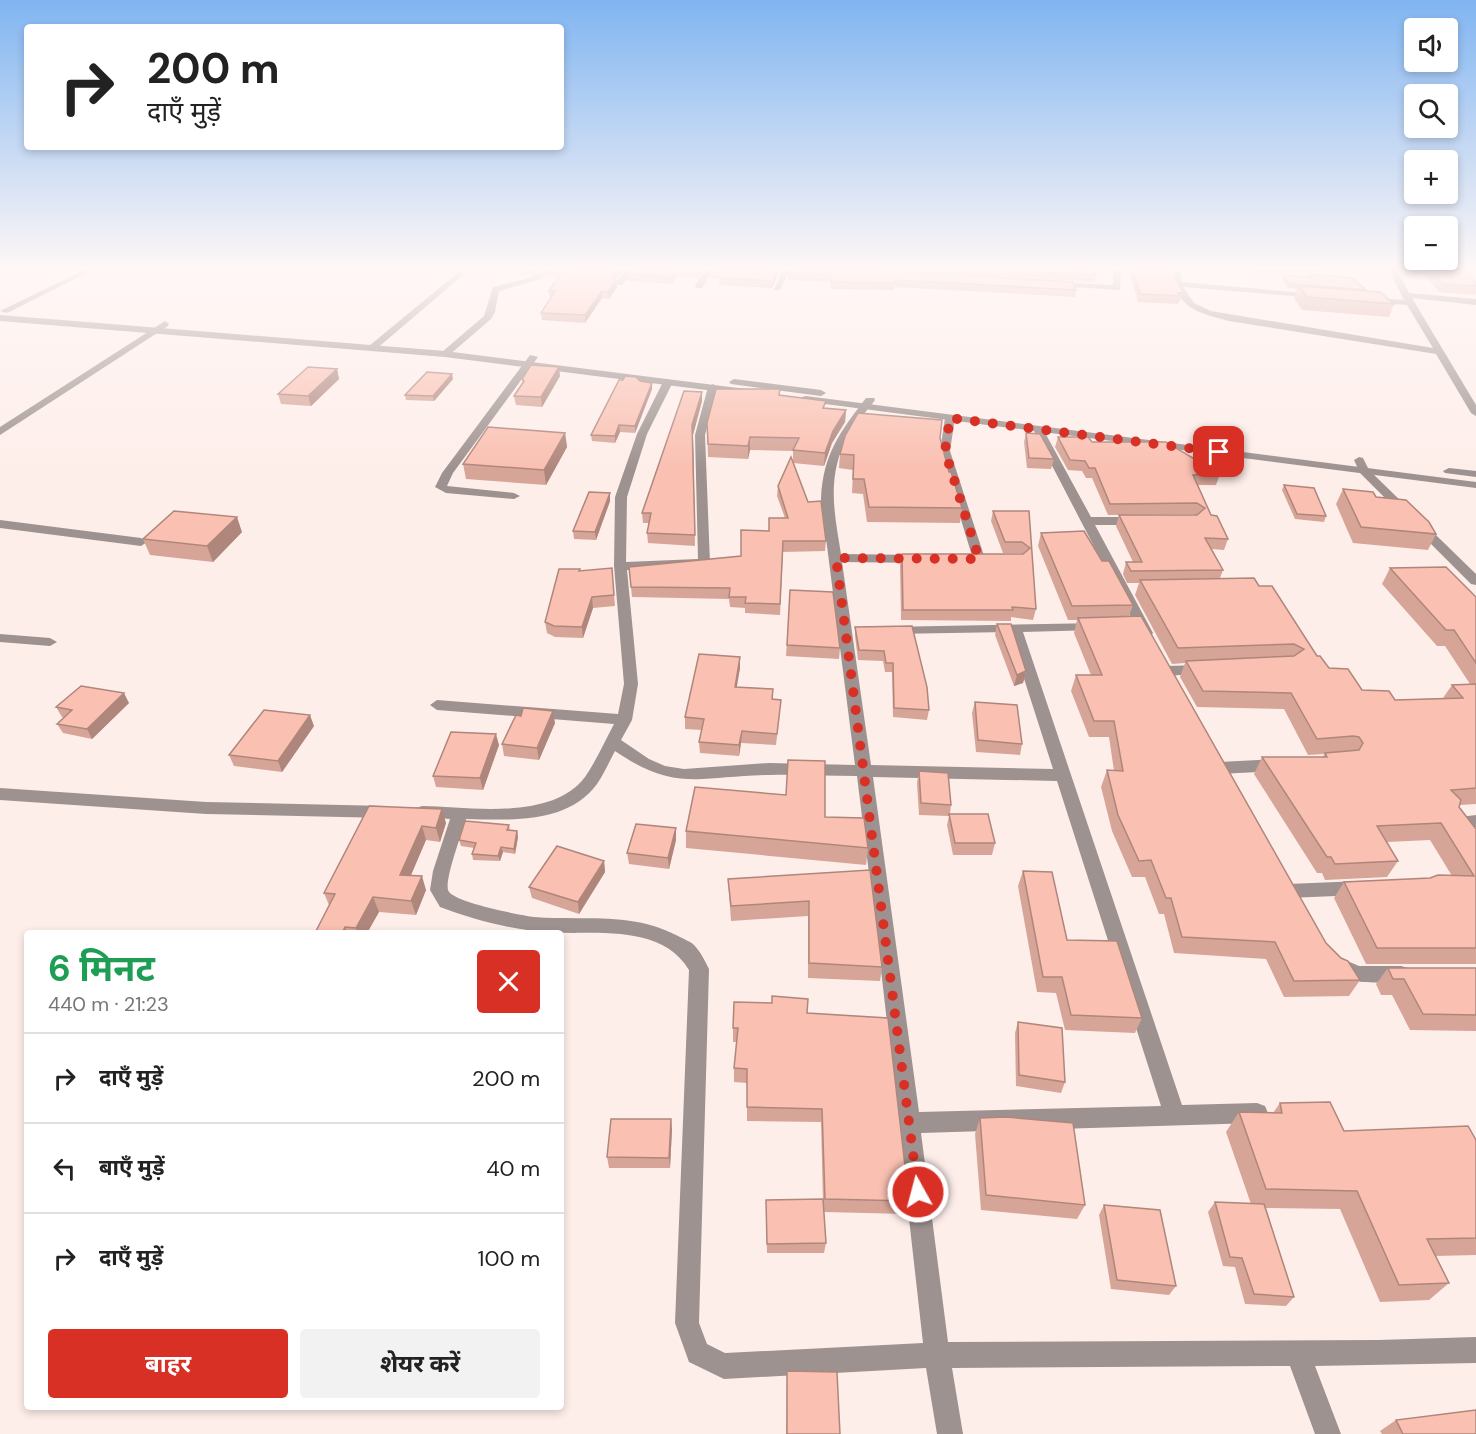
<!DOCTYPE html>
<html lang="hi">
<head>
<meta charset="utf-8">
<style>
	body { margin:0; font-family:"DM Sans","Noto Sans Devanagari",sans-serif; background:#f2f2f2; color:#222; height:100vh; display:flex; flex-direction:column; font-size:22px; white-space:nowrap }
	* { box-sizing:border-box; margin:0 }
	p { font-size:20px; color:#767676 }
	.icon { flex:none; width:33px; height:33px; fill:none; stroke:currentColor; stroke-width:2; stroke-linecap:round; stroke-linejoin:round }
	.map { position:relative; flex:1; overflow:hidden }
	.sheet { position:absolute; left:24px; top:930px; width:540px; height:480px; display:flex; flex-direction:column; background:#fff; border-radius:6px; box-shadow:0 3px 9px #0003 }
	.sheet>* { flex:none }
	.hud { position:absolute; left:24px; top:24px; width:540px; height:126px; border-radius:6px; box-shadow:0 3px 9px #0003; background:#fff; color:#222; overflow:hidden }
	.tools { position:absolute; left:1404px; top:18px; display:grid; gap:12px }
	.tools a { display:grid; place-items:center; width:54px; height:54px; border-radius:6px; background:#fff; box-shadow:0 3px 9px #0003; font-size:30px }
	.pin { position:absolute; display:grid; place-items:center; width:51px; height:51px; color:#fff; margin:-26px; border-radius:12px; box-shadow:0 3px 9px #0006 }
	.me { position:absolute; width:66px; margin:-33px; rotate:353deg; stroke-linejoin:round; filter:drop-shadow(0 0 4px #0008) }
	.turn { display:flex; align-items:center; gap:21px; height:126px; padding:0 24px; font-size:27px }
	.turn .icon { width:78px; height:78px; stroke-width:2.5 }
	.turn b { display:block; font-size:42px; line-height:51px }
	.round { display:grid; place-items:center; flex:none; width:63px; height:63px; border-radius:6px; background:#f2f2f2 }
	.overview { display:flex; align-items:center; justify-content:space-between; height:102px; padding:0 24px }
	h1 { font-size:36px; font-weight:700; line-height:45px; color:#1e9e55 }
	.primary-button { display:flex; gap:12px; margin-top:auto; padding:12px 24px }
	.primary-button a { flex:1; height:69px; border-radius:6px; background:#d93025; color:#fff; font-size:24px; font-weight:700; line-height:69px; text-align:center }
	.primary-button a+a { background:#f2f2f2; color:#222 }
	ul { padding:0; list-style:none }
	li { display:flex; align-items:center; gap:18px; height:90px; padding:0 24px; border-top:2px solid #e0e0e0 }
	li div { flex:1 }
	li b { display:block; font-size:22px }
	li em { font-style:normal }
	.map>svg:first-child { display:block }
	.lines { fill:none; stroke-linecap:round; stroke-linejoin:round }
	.service { fill:#9d928f; fill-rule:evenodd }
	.minor { fill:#9d928f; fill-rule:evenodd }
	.tertiary { fill:#9d928f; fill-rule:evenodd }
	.wall { fill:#d7a598 }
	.shaded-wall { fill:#af867c }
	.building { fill:#fac0b1; stroke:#af867c; stroke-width:1.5 }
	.route { stroke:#d93025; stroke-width:10; stroke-dasharray:0 18 }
</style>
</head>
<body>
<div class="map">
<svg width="1476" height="1434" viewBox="0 0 1476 1434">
	<rect width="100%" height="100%" fill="#feeeea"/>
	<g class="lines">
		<g class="service">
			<path d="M84 270H93L7 313 0 311Z"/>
			<path d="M461 270H469L375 350H369V346Z"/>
			<path d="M1172 270H1180L1182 282 1316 294 1320 296 1316 298 1183 287 1194 303 1211 311 1433 348 1407 305 1373 302 1369 300 1373 298 1404 300 1389 270H1397L1409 293 1476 299V305L1412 298 1476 405V416L1471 413 1436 354 1229 321C1195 312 1176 308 1172 270Z"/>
			<path d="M1254 270H1323L1319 272H1258Z"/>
			<path d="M530 355 538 357 453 473 447 486 514 493 520 496 514 499 446 493 435 487 442 473Z"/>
			<path d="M0 520 141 538 147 542 141 546 0 528Z"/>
			<path d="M0 634 50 638 57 642 50 646 0 642Z"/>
		</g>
		<g class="minor">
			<path d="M546 270H554L541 279 499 291 495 312 491 319 448 356H442V352L484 316 493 287 528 278Z"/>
			<path d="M627 270H635L622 285H616V281Z"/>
			<path d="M705 270H713L702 288H696L695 286Z"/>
			<path d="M782 270H790L780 290H774Z"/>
			<path d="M1113 270H1121L1120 290 1056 286 1052 284 1056 282 1113 285Z"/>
			<path d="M165 321 169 324 168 326 0 435V427Z"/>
			<path d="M668 379 673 382 647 434 627 497 626 562 698 559 695 435 708 387 713 384 718 387 705 435 710 563 704 567 627 570 638 684 632 720 621 740 649 759 665 766 684 769 769 763 855 765 821 499C823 454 840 432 866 398H874L875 400C867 411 856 422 849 434 826 475 834 511 841 554L920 555 926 559 920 563 842 562 871 765 1053 769 1009 632 892 634 887 633 885 630 887 627 1101 623 1103 626 1096 630 1023 632 1182 1105 1257 1103 1265 1106 1268 1113 1265 1120 1257 1123 921 1133 948 1342 1378 1340 1476 1337V1363L1315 1366 1341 1434H1315L1290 1366 952 1368 963 1434H937L926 1368 724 1379 689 1362 675 1323 689 970C658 919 583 938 533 931 502 927 469 918 440 907L430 890 433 871 450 819 416 816 414 812 416 808 422 806C470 807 552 821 585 777 596 761 605 741 614 724L437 710 430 705 437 700 618 714 624 684 614 566 615 497 637 434 663 382ZM615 751C676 793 701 776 769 775 798 774 827 776 857 776L883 987 923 1343 725 1353 707 1344 699 1323 709 969C705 961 700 951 694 945 690 941 683 939 678 936 631 911 584 921 534 917 520 915 451 902 448 890 445 878 462 833 466 819 510 820 568 824 597 784 604 774 609 762 615 751ZM873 777 1057 781 1161 1106 919 1112Z"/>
			<path d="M950 415 955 418 950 451 985 559 979 563 973 559 940 451 945 418Z"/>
			<path d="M1038 426 1043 429 1091 517H1138L1144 521 1138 525H1095L1153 633 1151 636H1141L1139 633 1033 429Z"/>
			<path d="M1359 457 1363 458 1369 470 1476 574V585L1471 584 1360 473 1354 460Z"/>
			<path d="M1203 665 1210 670 1208 673 1166 676 1159 671 1166 666Z"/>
			<path d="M1277 759 1283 761 1285 765 1283 769 1277 771 1220 774 1214 772 1212 768 1214 764 1220 762Z"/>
			<path d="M0 788 206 802 386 806 392 808 394 812 392 816 386 818 206 814 0 800Z"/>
			<path d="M1476 815V827H1472L1476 832V850L1470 849 1450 822 1452 818Z"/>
			<path d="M1360 881 1366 883 1369 888 1366 893 1360 895 1288 898 1282 896 1279 891 1282 886 1288 884Z"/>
			<path d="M1338 957 1359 966H1401L1408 968 1411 974 1408 980 1401 982C1381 982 1339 987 1329 965L1331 959Z"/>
		</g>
		<g class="tertiary">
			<path d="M0 315 445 351 746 389 751 392 746 395 445 357 0 321Z"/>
			<path d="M734 379 821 390 826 393 821 396 731 384 729 382Z"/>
			<path d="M806 396 1476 482V488L802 401V397Z"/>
			<path d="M1449 468 1476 471V477L1445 473 1443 471Z"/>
		</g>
	</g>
	<g class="wall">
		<path d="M516 270H541L530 275 517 274Z"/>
		<path d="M548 270H625L615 279 617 287 609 299 602 298 585 323 542 320 541 313 551 298H550L549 291 558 277 549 276Z"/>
		<path d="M631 270H703L698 278 677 276 672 284 628 281V274Z"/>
		<path d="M780 270 772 288 719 285V279H710V272Z"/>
		<path d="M903 270H1095L1096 275 1094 282Z"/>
		<path d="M1129 270H1173L1174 276 1183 293 1180 301H1179L1178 304 1138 302Z"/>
		<path d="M1421 270H1465L1476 283V293L1475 295 1439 292Z"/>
		<path d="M788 273 1076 290 1075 297 895 287 894 290 830 289 831 282 788 280Z"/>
		<path d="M1311 274 1365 291 1394 304 1389 317 1302 310 1294 298 1297 289 1288 288 1282 280 1284 276 1310 277Z"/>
		<path d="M337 369 339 379 311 406 281 404 278 394Z"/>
		<path d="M560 376 542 407 516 405 514 396 523 384 522 379Z"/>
		<path d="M453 379 434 401 406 400 405 395Z"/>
		<path d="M640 381 652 383V389L635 433 620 432 615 443 592 441 591 435Z"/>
		<path d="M779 395 826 408 846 410 845 422 832 443 824 466 793 463 808 502 826 541 825 551 783 552 780 615 745 613V608L730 607 729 599 632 597 629 567 741 556 768 531 785 518 777 496 778 486 793 462V451L750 450 748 459 708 457 707 423Z"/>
		<path d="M702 401 693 435 695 546 648 543 647 533 649 523H643L642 513Z"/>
		<path d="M565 433 567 447 546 485 466 479 463 464Z"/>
		<path d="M1026 433 1054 459 1051 469 1027 468 1024 442Z"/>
		<path d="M1058 437 1092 442 1220 474 1216 485H1198L1211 515 1228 539 1224 550 1212 549 1223 570 1220 578 1259 586 1317 656 1329 668 1362 690 1395 700 1443 698 1452 685 1470 684 1445 646H1437L1382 584 1390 568 1476 597V804L1460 805 1459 807 1476 829V964H1366L1334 898 1344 882 1430 878 1452 876 1430 840 1387 842 1398 861 1387 877 1325 880 1322 873H1317L1254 774 1262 757H1323L1324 754 1308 755 1284 709 1197 707 1180 677 1185 663 1172 664 1135 595 1139 583H1127L1123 574 1126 562H1133L1116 526 1119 515H1195L1193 514 1108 515 1092 478H1086L1082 471 1068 470 1055 447Z"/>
		<path d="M940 438 949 472 962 508 960 523 867 522 863 494 852 493 853 470 839 468 840 454Z"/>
		<path d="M1284 485 1326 516 1324 522 1295 519 1282 490Z"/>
		<path d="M1343 489 1376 497 1436 534 1428 550 1353 543 1336 504Z"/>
		<path d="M610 501 596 540 574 539 573 531Z"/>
		<path d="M993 511H1029L1036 609 1033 620 1011 617V621L901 620 900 565 902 554H1023L1020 553H1003L991 521Z"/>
		<path d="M242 532 213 562 150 555 143 539Z"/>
		<path d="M1041 533 1102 561 1133 605 1129 616 1326 943 1360 980 1349 996 1284 997 1266 959 1174 953 1164 914H1159L1145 877H1132L1112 831 1101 787 1107 770 1114 771 1109 737H1089L1071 691 1076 675H1091L1074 633 1077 620H1068L1038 546Z"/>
		<path d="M612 568 615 606 593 608 583 638 555 637 547 633 545 622 580 571Z"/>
		<path d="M790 590 840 648 839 659 786 656Z"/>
		<path d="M997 624 1026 671 1023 683 1014 686 995 635Z"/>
		<path d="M912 626 929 710 927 720 893 717 892 672H885L883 661 858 660 855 636V627Z"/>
		<path d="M740 668 736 687 773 689V699L780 711 776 745 741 743 739 756 700 753 699 742 702 730 685 729V717Z"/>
		<path d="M975 702 1022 744 1020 755 976 752 972 713Z"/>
		<path d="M129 703 92 739 63 733 57 724 64 717H62L56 707Z"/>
		<path d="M555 723 539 760 504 756 502 744Z"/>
		<path d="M314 726 282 772 234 766 229 755Z"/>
		<path d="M499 745 483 790 436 787 433 776Z"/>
		<path d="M919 771 951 805 950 814 995 843 992 855H953L947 825 949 816 919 815 917 783Z"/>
		<path d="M786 795 825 817 868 848 866 865 686 848V831Z"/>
		<path d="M369 806 446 823 440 842 426 840 411 875 426 890 416 915 379 912 367 933H315L329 905 324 893Z"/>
		<path d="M509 825 510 830 517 831 518 837 515 854 503 852 500 861 473 860 472 854 474 848 461 846 459 840Z"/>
		<path d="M676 840 669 869 629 864 627 853Z"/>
		<path d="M604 861 605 872 579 914 532 898 529 887Z"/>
		<path d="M870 870 882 967 880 981 808 978V916L731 921 728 879Z"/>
		<path d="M1023 871 1067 940 1142 1018 1135 1033 1065 1030 1056 993 1037 992 1018 886Z"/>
		<path d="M1388 968H1476V1031L1410 1030 1392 995H1381L1376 984Z"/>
		<path d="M807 1013 909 1201 906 1214 824 1212 826 1243 824 1253H767L766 1200 823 1203 821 1122 747 1121V1083L734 1082V1068L737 1042H733V1028Z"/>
		<path d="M1018 1022 1065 1082 1061 1093 1016 1086 1015 1033Z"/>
		<path d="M1280 1103 1344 1131 1476 1140V1255L1436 1256 1449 1283 1429 1300 1380 1302 1340 1209 1266 1208 1294 1297 1286 1306 1245 1304 1235 1267 1223 1266 1208 1212 1215 1202 1251 1204 1226 1132 1239 1112 1273 1113Z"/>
		<path d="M980 1118 1085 1205 1077 1219 981 1210 975 1134Z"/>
		<path d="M672 1129 670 1168H609L607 1157Z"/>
		<path d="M1104 1205 1176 1286 1169 1295 1111 1289 1099 1215Z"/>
		<path d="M787 1371 840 1434H786Z"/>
		<path d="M1396 1420 1476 1434H1382L1380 1431Z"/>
	</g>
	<g class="shaded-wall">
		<path d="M529 270H541L530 275Z"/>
		<path d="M617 270H625L614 279 616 280 617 287 609 299 608 292 614 272Z"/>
		<path d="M676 270 677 276 672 284V277Z"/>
		<path d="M698 270H703L698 278 697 271Z"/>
		<path d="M777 270H780L772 288V281Z"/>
		<path d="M602 291V298L585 323V315Z"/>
		<path d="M559 367 560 376 542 407 541 397Z"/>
		<path d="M337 369 339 379 311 406 308 396Z"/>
		<path d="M452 374 453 379 434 401 433 396Z"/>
		<path d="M652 383V389L635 433V426Z"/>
		<path d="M702 392V401L693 435 695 546 692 425Z"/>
		<path d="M846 410 845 422 832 443 824 466 825 453 833 431Z"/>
		<path d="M619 425 620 432 615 443V436Z"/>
		<path d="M565 433 567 447 546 485 544 470Z"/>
		<path d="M750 437V450L748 459V446Z"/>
		<path d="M610 493V501L596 540 595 532Z"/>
		<path d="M237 517 242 532 213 562 207 546Z"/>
		<path d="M592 597 593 608 583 638 582 627Z"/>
		<path d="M740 657V668L735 698V687Z"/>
		<path d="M1026 671 1023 683 1014 686 1017 675Z"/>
		<path d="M124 693 129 703 92 739 87 729Z"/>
		<path d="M553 711 555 723 539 760 537 748Z"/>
		<path d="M310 715 314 726 282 772 278 761Z"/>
		<path d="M742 731 741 743 739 756V745Z"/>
		<path d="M496 734 499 745 483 790 480 778Z"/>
		<path d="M442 809 446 823 440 842 436 828Z"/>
		<path d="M422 826 426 840 405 889 400 875Z"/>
		<path d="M676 828V840L669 869 668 858Z"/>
		<path d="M517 831 518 837 515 854 514 849Z"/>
		<path d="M501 847 503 852 500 861 498 856Z"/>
		<path d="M604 861 605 872 579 914 578 902Z"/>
		<path d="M422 876 426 890 416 915 411 901Z"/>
		<path d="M373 897 379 912 367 933H358L356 928Z"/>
		<path d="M345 927 347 933H342Z"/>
		<path d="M671 1119 672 1129 670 1168 669 1158Z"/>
	</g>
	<g class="building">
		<path d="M556 270H617L614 272 613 278 616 280 608 292 602 291 585 315 541 313 555 291H549L563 270Z"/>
		<path d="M632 270H676L672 277 628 274Z"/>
		<path d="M678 270H698L697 271Z"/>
		<path d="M712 270H777L772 281 719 278 722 272H710Z"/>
		<path d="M789 270H879L1073 282 1076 290 895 280V283L831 282V275L788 273Z"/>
		<path d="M1015 270H1095L1096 275Z"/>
		<path d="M1133 270H1173L1174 276 1183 293H1178L1180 296 1140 294Z"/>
		<path d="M1431 270H1465L1476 283V286L1443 284Z"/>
		<path d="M1311 274 1352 278 1366 290 1289 284 1284 276 1312 277Z"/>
		<path d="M1299 286 1380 292 1394 304 1307 297Z"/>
		<path d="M531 365 559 367 541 397 514 396 524 381 522 379Z"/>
		<path d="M308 367 337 369 308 396 278 394Z"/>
		<path d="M427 372 452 374 433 396 405 395Z"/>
		<path d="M625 376 636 377 640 381 652 383 635 426 619 425 615 436 591 435 619 380H623Z"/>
		<path d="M716 389H780L779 395 826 401 823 408 846 410 833 431 825 453 793 450 799 438 750 437 748 446 708 444 707 423Z"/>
		<path d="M684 391 702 392 692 425 695 535 647 533 651 513H642Z"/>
		<path d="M858 413 942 420 940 438 949 472H951L962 508 869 507 864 479H853L854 455 840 454 845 436Z"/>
		<path d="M488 427 565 433 544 470 463 464Z"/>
		<path d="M1026 433 1040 434 1054 459 1029 458Z"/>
		<path d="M1058 437H1088L1092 442H1166L1220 474 1193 475 1211 515 1217 516 1228 539 1205 538 1223 570 1131 571 1126 562H1142L1119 515H1197L1205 508 1197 503 1110 504 1095 468H1089L1085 461 1070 460Z"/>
		<path d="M791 457 808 502 821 501 826 541H783L780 604 745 603 746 597H729L730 588 631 587 629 567 741 556V530L769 531V518H788L778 486Z"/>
		<path d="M1284 485 1314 488 1326 516 1297 514Z"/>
		<path d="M1343 489 1373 492 1376 497 1406 500 1429 522 1436 534 1361 527Z"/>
		<path d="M589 492 610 493 595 532 573 531Z"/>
		<path d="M174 511 237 517 207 546 143 539Z"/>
		<path d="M993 511H1029L1036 609 1012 607 1013 610H903L902 554H1023L1030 548 1022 542H1005Z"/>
		<path d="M1084 531 1102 561H1109L1133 605 1072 606 1041 533Z"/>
		<path d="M1446 567 1476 597V663L1454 630H1446L1390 568Z"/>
		<path d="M612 568 614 595 592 597 582 627 554 626 545 622 559 569H580L579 571Z"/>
		<path d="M1254 578 1259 586H1272L1317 656H1320L1329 668 1348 669 1362 690 1389 691 1395 700 1463 698 1452 685 1476 684V788L1451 790 1461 800 1459 807 1476 829V948H1377L1344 882 1430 878 1438 875 1474 876 1441 823 1377 826 1398 861 1335 864 1331 857H1327L1262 757H1327L1325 753 1359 750 1363 743 1359 737 1353 736 1317 739 1291 693 1203 691 1186 661 1294 656 1304 649 1294 644 1178 648 1140 580Z"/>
		<path d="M790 590 833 592 840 648 787 645Z"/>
		<path d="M1141 616 1326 943 1341 958 1348 961 1360 980 1294 981 1275 942 1182 937 1171 898H1166L1151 860 1139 861 1118 815 1107 770 1123 771 1114 721H1094L1076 675H1102L1078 618Z"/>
		<path d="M997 624H1011L1026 671 1017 675Z"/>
		<path d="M912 626 927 687 929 710 894 708 893 663H886L884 651 859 650 855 627Z"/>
		<path d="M699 654 740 657 735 687 773 689 772 699 781 700 777 734 742 731 739 745 699 742 704 719 685 717Z"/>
		<path d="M81 686 124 693 87 729 57 724 72 710 56 707Z"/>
		<path d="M975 702 1017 705 1022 744 978 740Z"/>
		<path d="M523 708 553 711 537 748 502 744 516 715 521 716Z"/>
		<path d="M264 710 310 715 278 761 229 755Z"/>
		<path d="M451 732 496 734 480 778 433 776Z"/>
		<path d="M788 760 825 761V817L864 818 868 848 686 831 695 787 786 795Z"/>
		<path d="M919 771 948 773 951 805 921 803Z"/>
		<path d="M369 806 442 809 436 828 422 826 400 875 422 876 411 901 373 897 356 928 345 927 342 933H315L335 894 324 893Z"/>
		<path d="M949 814H988L995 843H955Z"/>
		<path d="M465 821 509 825 507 830 517 831 514 849 501 847 498 856 472 854 476 843 459 840Z"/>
		<path d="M636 824 676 828 668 858 627 853Z"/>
		<path d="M557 846 604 861 578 902 529 887Z"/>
		<path d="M870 870 882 967 809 963V901L731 906 728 879Z"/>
		<path d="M1023 871 1052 872 1067 940 1117 941 1142 1018 1071 1015 1062 977H1043Z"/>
		<path d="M1388 968H1476V1015L1423 1014 1404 979H1393Z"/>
		<path d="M772 996 808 999 807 1013 888 1018 909 1201 825 1199 822 1109 747 1107V1069L734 1068 738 1028H733L734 1002 772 1003Z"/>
		<path d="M1018 1022 1062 1028 1065 1082 1019 1075Z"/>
		<path d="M1330 1102 1344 1131 1468 1126 1476 1140V1238L1427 1239 1449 1283 1399 1285 1357 1191 1266 1189 1239 1112 1282 1113 1280 1103Z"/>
		<path d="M1006 1117 1073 1123 1085 1205 986 1195 980 1118Z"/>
		<path d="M611 1119H671L669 1158 607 1157Z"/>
		<path d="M823 1199 826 1243 767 1244 766 1200Z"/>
		<path d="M1215 1202 1264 1204 1294 1297 1254 1294 1242 1258 1230 1257Z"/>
		<path d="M1104 1205 1160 1210 1176 1286 1117 1280Z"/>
		<path d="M787 1371 837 1372 840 1434H787Z"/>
		<path d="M1476 1410V1434H1403L1396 1420Z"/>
	</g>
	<linearGradient id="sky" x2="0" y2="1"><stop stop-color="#80b5f1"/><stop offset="0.57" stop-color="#fff7f6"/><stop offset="1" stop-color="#fff7f6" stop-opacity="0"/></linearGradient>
	<rect width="1476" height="470" fill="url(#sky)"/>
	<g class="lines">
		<path class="route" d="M918 1192 836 558 979 559 945 451 950 418 1219 452"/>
	</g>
</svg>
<div class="tools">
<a><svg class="icon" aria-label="sound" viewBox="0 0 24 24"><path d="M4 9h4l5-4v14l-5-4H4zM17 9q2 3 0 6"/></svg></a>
<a><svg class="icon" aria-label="search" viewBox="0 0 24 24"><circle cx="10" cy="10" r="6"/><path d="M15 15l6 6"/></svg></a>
<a>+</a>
<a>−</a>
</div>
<div class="pin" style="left:1219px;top:452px;background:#d93025"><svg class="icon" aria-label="arrive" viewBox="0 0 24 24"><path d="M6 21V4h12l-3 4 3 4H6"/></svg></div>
<svg class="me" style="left:918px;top:1192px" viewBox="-20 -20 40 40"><circle r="17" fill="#d93025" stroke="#fff" stroke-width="3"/><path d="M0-11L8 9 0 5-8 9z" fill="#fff"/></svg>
<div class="hud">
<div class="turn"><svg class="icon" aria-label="right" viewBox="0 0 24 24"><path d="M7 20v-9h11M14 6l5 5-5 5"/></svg><div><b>200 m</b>दाएँ मुड़ें</div></div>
</div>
<section class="sheet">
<div class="overview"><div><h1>6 मिनट</h1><p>440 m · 21:23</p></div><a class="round" style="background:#d93025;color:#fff"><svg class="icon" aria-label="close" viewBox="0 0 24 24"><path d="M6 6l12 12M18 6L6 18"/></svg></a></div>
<ul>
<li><svg class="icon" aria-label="right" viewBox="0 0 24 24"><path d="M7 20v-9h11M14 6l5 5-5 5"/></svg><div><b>दाएँ मुड़ें</b></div><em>200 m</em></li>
<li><svg class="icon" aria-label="left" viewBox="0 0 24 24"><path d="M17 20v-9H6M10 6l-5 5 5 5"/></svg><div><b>बाएँ मुड़ें</b></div><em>40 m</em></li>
<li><svg class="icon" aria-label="right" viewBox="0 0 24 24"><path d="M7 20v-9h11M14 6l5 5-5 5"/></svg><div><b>दाएँ मुड़ें</b></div><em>100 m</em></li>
</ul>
<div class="primary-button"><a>बाहर</a><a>शेयर करें</a></div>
</section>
</div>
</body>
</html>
